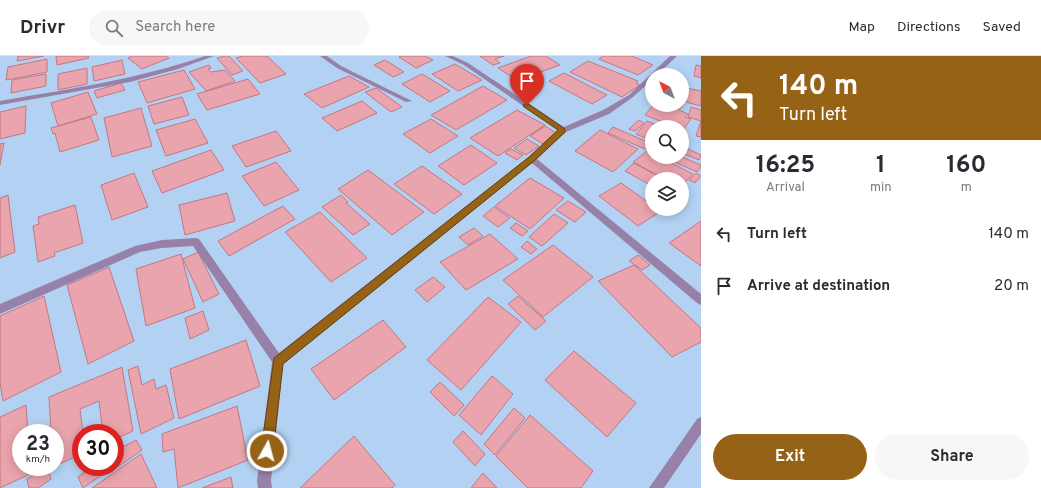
<!DOCTYPE html>
<html lang="en">
<head>
<meta charset="utf-8">
<style>
	body { margin:0; font-family:Overpass,sans-serif; background:#f7f7f7; color:#2b2b33; height:100vh; display:flex; flex-direction:column; font-size:15px; white-space:nowrap }
	* { box-sizing:border-box; margin:0 }
	p { font-size:13px; color:#7c7c81 }
	.icon { flex:none; width:22px; height:22px; fill:none; stroke:currentColor; stroke-width:2; stroke-linecap:round; stroke-linejoin:round }
	.map { position:relative; flex:1; overflow:hidden }
	.panel { display:flex; flex-direction:column; background:#fff; width:340px }
	.panel>* { flex:none }
	.guide { background:#966216; color:#fff; overflow:hidden }
	.needle { width:26px; rotate:319deg }
	.tools { position:absolute; left:645px; top:12px; display:grid; gap:8px }
	.tools a { display:grid; place-items:center; width:44px; height:44px; border-radius:50%; background:#fff; box-shadow:0 2px 10px #0003; font-size:20px }
	.speed { position:absolute; left:12px; top:368px; display:flex; gap:8px; font-size:20px; font-weight:700; text-align:center }
	.speed>* { display:grid; place-content:center; width:52px; height:52px; border-radius:50%; background:#fff; box-shadow:0 2px 10px #0003; line-height:1 }
	.speed small { font-size:10px; font-weight:400 }
	.speed .limit { border:6px solid #d22; background:#fff; color:#111 }
	.pin { position:absolute; display:grid; place-items:center; width:34px; height:34px; color:#fff; margin:-41px -17px; border-radius:50% 50% 50% 0; rotate:-45deg; box-shadow:0 0 4px #0007 }
	.pin .icon { rotate:45deg }
	.me { position:absolute; width:44px; margin:-22px; rotate:7deg; stroke-linejoin:round; filter:drop-shadow(0 0 3px #0008) }
	.turn { display:flex; align-items:center; gap:14px; height:84px; padding:0 12px; font-size:18px }
	.turn .icon { width:52px; height:52px; stroke-width:2.5 }
	.turn b { display:block; font-size:28px; line-height:34px }
	.eta { display:flex; justify-content:space-evenly; align-items:center; height:68px; text-align:center }
	.eta b { font-size:24px; font-weight:700; line-height:28px }
	.action { display:flex; gap:8px; margin-top:auto; padding:8px 12px }
	.action a { flex:1; height:46px; border-radius:24px; background:#966216; color:#fff; font-size:16px; font-weight:700; line-height:46px; text-align:center }
	.action a+a { background:#f7f7f7; color:#2b2b33 }
	ul { padding:0; list-style:none }
	li { display:flex; align-items:center; gap:12px; height:52px; padding:0 12px }
	li div { flex:1 }
	li b { display:block; font-size:15px }
	li em { font-style:normal }
	header { display:flex; align-items:center; gap:24px; box-sizing:border-box; height:56px; padding:0 20px; background:#fff; border-bottom:1px solid #e1e1e2 }
	header strong { font-size:19px }
	nav { display:flex; gap:22px; margin-inline-start:auto; font-size:14px }
	.search { width:280px; height:36px; background:#f7f7f7; display:flex; align-items:center; gap:10px; box-sizing:border-box; padding:0 14px; border-radius:22px; color:#7c7c81; font-size:15px }
	main { display:flex; flex:1; min-height:0 }
	.map>svg:first-child { display:block }
	.building { fill:#e9a4ad; stroke:#c37782 }
	.lines { fill:none; stroke-linecap:round; stroke-linejoin:round }
	.minor { fill:#9881a9; fill-rule:evenodd }
	.route { fill:#966216; stroke:#62400e }
</style>
</head>
<body>
<header>
<strong>Drivr</strong>
<div class="search"><svg class="icon" aria-label="search" viewBox="0 0 24 24"><circle cx="10" cy="10" r="6"/><path d="M15 15l6 6"/></svg>Search here</div>
<nav><a>Map</a><a>Directions</a><a>Saved</a></nav>
</header>
<main>
<div class="map">
<svg width="701" height="432" viewBox="0 0 701 432">
	<rect width="100%" height="100%" fill="#b3d2f3"/>
	<g class="building">
		<path d="M18 0H44L17 5Z"/>
		<path d="M56 0H88L89 2 57 9Z"/>
		<path d="M132 0H166L169 2 142 13 128 2Z"/>
		<path d="M225 0H229L243 15 232 19 217 2Z"/>
		<path d="M243 0H267L286 18 260 27 236 2Z"/>
		<path d="M401 0H425L433 4 416 12 399 1Z"/>
		<path d="M480 0H504L495 3 500 7 493 9Z"/>
		<path d="M531 0H546L560 9 524 22 528 25 521 27 498 12Z"/>
		<path d="M603 0H632L653 9 638 19 599 3Z"/>
		<path d="M47 3V16L6 24 8 11Z"/>
		<path d="M122 4 125 18 94 25 92 11Z"/>
		<path d="M385 4 404 16 393 21 374 9Z"/>
		<path d="M588 5 638 25 636 27 640 29 622 41 570 16Z"/>
		<path d="M455 8 482 24 458 35 432 18Z"/>
		<path d="M209 9 211 12 208 13 211 16 225 14 235 25 206 35 189 16Z"/>
		<path d="M696 9 701 10V22L694 20Z"/>
		<path d="M87 12V28L58 34V18Z"/>
		<path d="M184 14 195 33 147 47 138 26Z"/>
		<path d="M564 17 607 39 592 48 549 25Z"/>
		<path d="M46 18V30L11 37 12 24Z"/>
		<path d="M422 18 450 35 430 46 402 28Z"/>
		<path d="M349 20 369 31 322 52 304 38Z"/>
		<path d="M248 23 260 38 207 54 197 38Z"/>
		<path d="M121 27 125 34 97 42 94 35Z"/>
		<path d="M483 30 507 44 456 74 431 59Z"/>
		<path d="M682 31 701 35V50L682 45Z"/>
		<path d="M376 32 402 51 391 56 365 36Z"/>
		<path d="M88 36 97 58 58 70 51 47Z"/>
		<path d="M182 41 189 59 154 68 148 50Z"/>
		<path d="M362 45 377 57 337 75 322 62Z"/>
		<path d="M682 48H684L679 54 688 58 685 61 691 63 683 74 682 71H675L645 59 653 49H682Z"/>
		<path d="M26 50 25 77 0 83V56Z"/>
		<path d="M691 51 701 54V65L688 61Z"/>
		<path d="M141 52 152 90 112 101 104 62Z"/>
		<path d="M517 54 545 69 498 100 470 82Z"/>
		<path d="M91 61 99 84 60 96 55 77 53 78 51 72Z"/>
		<path d="M195 63 208 87 166 100 156 74Z"/>
		<path d="M431 63 458 80 430 97 403 78Z"/>
		<path d="M639 64 644 67 635 75 629 73Z"/>
		<path d="M647 65 662 71H652V85L636 78Z"/>
		<path d="M701 65V81L696 80Z"/>
		<path d="M545 70 558 78 543 88 530 80Z"/>
		<path d="M613 71 652 88V96L608 77Z"/>
		<path d="M600 74 638 93 613 116 575 95Z"/>
		<path d="M276 75 291 95 246 111 232 90Z"/>
		<path d="M682 79 689 82 682 93Z"/>
		<path d="M527 83 539 90 526 99 514 92Z"/>
		<path d="M4 87 0 109V88Z"/>
		<path d="M471 89 497 107 464 129 438 110Z"/>
		<path d="M511 93 523 99 517 104 505 97Z"/>
		<path d="M688 93 701 99 699 104 684 98Z"/>
		<path d="M211 94 224 114 162 137 152 115Z"/>
		<path d="M647 95 652 97V101H659L693 118 682 129V123H665L633 106Z"/>
		<path d="M663 101H682L701 109V111L697 116Z"/>
		<path d="M276 106 299 134 264 150 242 120Z"/>
		<path d="M634 107 663 123H652V130L625 115Z"/>
		<path d="M422 110 462 138 434 158 394 128Z"/>
		<path d="M368 114 424 156 392 179 338 133Z"/>
		<path d="M134 117 148 151 112 164 101 129Z"/>
		<path d="M696 117 701 120 695 127 689 124Z"/>
		<path d="M530 122 564 142 530 173 495 150Z"/>
		<path d="M621 127 652 149V153H658L661 155 638 170 599 140Z"/>
		<path d="M227 137 235 165 185 179 179 149Z"/>
		<path d="M8 139 15 196 0 202V142Z"/>
		<path d="M341 139 348 146 346 147 370 168 353 179 322 151Z"/>
		<path d="M568 145 586 156 575 166 556 154Z"/>
		<path d="M75 149 83 187 54 197 55 200 38 206 33 170 39 168 38 161Z"/>
		<path d="M283 150 295 163 229 200 218 185Z"/>
		<path d="M494 151 510 162 498 171 483 160Z"/>
		<path d="M320 156 367 202 331 226 285 176Z"/>
		<path d="M554 158 568 167 542 190 529 181Z"/>
		<path d="M701 165V210L669 187Z"/>
		<path d="M516 167 528 175 522 180 510 172Z"/>
		<path d="M474 172 483 180 468 189 459 181Z"/>
		<path d="M490 178 518 203 466 234 440 206Z"/>
		<path d="M527 185 537 193 531 198 521 191Z"/>
		<path d="M553 189 593 221 543 261 503 224Z"/>
		<path d="M198 196 219 238 203 246 183 203Z"/>
		<path d="M181 198 195 252 146 270 136 213Z"/>
		<path d="M638 199 650 209 642 214 629 205Z"/>
		<path d="M634 209 701 272V286L672 301 598 225Z"/>
		<path d="M109 211 134 285 88 308 67 229Z"/>
		<path d="M433 221 445 231 427 246 415 234Z"/>
		<path d="M44 240 61 316 3 345 0 327V260Z"/>
		<path d="M518 240 546 265 535 274 508 248Z"/>
		<path d="M488 241 521 266 461 334 427 304Z"/>
		<path d="M203 255 209 274 190 283 185 262Z"/>
		<path d="M383 264 406 291 334 344 311 313Z"/>
		<path d="M246 284 260 330 179 363 170 313Z"/>
		<path d="M574 295 636 347 607 381 545 324Z"/>
		<path d="M138 310 142 329 154 323 156 333 166 329 174 362 141 378 128 314Z"/>
		<path d="M122 311 133 375 115 383V377H87L102 370 99 345 80 353 83 377H81V398L55 410V377H51L49 341Z"/>
		<path d="M492 320 513 338 481 379 459 359Z"/>
		<path d="M440 326 464 349 454 360 430 336Z"/>
		<path d="M26 349 28 377H21V411H31L32 417 0 432V361Z"/>
		<path d="M237 350 248 404 178 432 174 393 163 396 162 378Z"/>
		<path d="M514 352 525 362 495 399 484 388Z"/>
		<path d="M530 359 593 415 581 432H528L496 400Z"/>
		<path d="M463 375 485 398 475 410 453 386Z"/>
		<path d="M354 380 395 429 392 432H300Z"/>
		<path d="M136 384 142 394 118 411 115 404V395Z"/>
		<path d="M141 398 157 432H92Z"/>
		<path d="M47 411 51 423 38 432H29L27 423Z"/>
		<path d="M91 411 112 412 83 432 78 421Z"/>
		<path d="M483 417 497 432H471Z"/>
		<path d="M231 421 233 432H202Z"/>
	</g>
	<g class="lines">
		<g class="minor">
			<path d="M205 0H214L178 13 130 26 0 49V45C69 33 138 23 205 0Z"/>
			<path d="M320 0H327L341 10 412 45 406 46 337 12Z"/>
			<path d="M445 0H453L468 7 564 71 603 54 629 39 670 0H677L657 19H652V24L633 41 609 58 566 76 537 103 701 238V249L697 247 532 107 283 308 271 425 272 432H258L257 425 272 306 193 190 162 192 140 196 0 258V248L135 190 162 184 196 182 199 183 279 297 529 101 558 74 464 9Z"/>
			<path d="M701 361V378L664 432H649L697 363Z"/>
		</g>
	</g>
	<path class="route" d="M527 47 565 73V76L534 105 283 308 273 395 271 399 267 401 263 399 261 395 274 302 529 101 558 74 524 51 523 49Z"/>
</svg>
<div class="tools">
<a><svg class="needle" viewBox="-14 -14 28 28"><path d="M0-13l5 13h-10z" fill="#e53935"/><path d="M0 13l5-13h-10z" fill="#7c7c81"/></svg></a>
<a><svg class="icon" aria-label="search" viewBox="0 0 24 24"><circle cx="10" cy="10" r="6"/><path d="M15 15l6 6"/></svg></a>
<a><svg class="icon" aria-label="layers" viewBox="0 0 24 24"><path d="M12 4l9 5-9 5-9-5zM3 14l9 5 9-5"/></svg></a>
</div>
<div class="speed"><div>23<small>km/h</small></div><div class="limit">30</div></div>
<div class="pin" style="left:527px;top:49px;background:#d93025"><svg class="icon" aria-label="arrive" viewBox="0 0 24 24"><path d="M6 21V4h12l-3 4 3 4H6"/></svg></div>
<svg class="me" style="left:267px;top:395px" viewBox="-20 -20 40 40"><circle r="17" fill="#966216" stroke="#fff" stroke-width="3"/><path d="M0-11L8 9 0 5-8 9z" fill="#fff"/></svg>
</div>
<section class="panel">
<div class="guide">
<div class="turn"><svg class="icon" aria-label="left" viewBox="0 0 24 24"><path d="M17 20v-9H6M10 6l-5 5 5 5"/></svg><div><b>140 m</b>Turn left</div></div>
</div>
<div class="eta">
<div><b>16:25</b><p>Arrival</p></div>
<div><b>1</b><p>min</p></div>
<div><b>160</b><p>m</p></div>
</div>
<ul>
<li><svg class="icon" aria-label="left" viewBox="0 0 24 24"><path d="M17 20v-9H6M10 6l-5 5 5 5"/></svg><div><b>Turn left</b></div><em>140 m</em></li>
<li><svg class="icon" aria-label="arrive" viewBox="0 0 24 24"><path d="M6 21V4h12l-3 4 3 4H6"/></svg><div><b>Arrive at destination</b></div><em>20 m</em></li>
</ul>
<div class="action"><a>Exit</a><a>Share</a></div>
</section>
</main>
</body>
</html>
